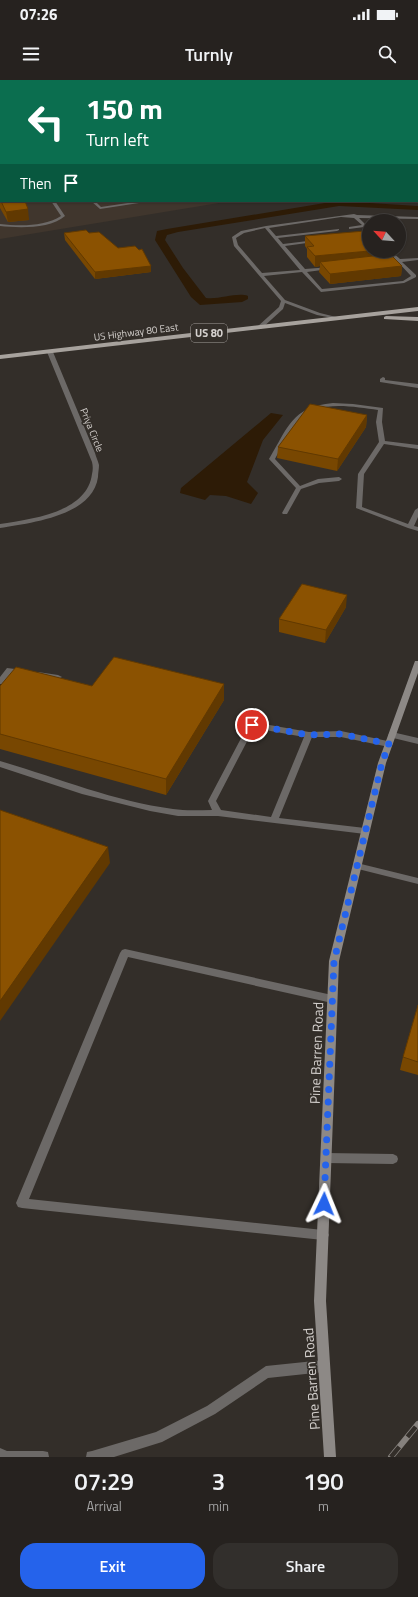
<!DOCTYPE html>
<html lang="en">
<head>
<meta charset="utf-8">
<style>
	body { margin:0; font-family:"Titillium Web",sans-serif; background:#322f2c; color:#f1f3f6; height:100vh; display:flex; flex-direction:column; font-size:15px; white-space:nowrap }
	* { box-sizing:border-box; margin:0 }
	p { font-size:13px; color:#a4a4a4 }
	.icon { flex:none; width:22px; height:22px; fill:none; stroke:currentColor; stroke-width:2; stroke-linecap:round; stroke-linejoin:round }
	.map { position:relative; height:1377px; overflow:hidden }
	.panel { display:flex; flex-direction:column; background:#26221f; flex:1 }
	.panel>* { flex:none }
	.banner { position:absolute; left:0px; top:0px; width:418px; height:122px; box-shadow:0 1px 3px #0004,0 0 0 1px #423f3d; background:#0b6e4f; color:#fff; overflow:hidden }
	.needle { width:26px; rotate:296deg }
	.fabs { position:absolute; left:362px; top:134px; display:grid; gap:8px }
	.fabs a { display:grid; place-items:center; width:44px; height:44px; border-radius:50%; background:#26221f; box-shadow:0 1px 3px #0004,0 0 0 1px #423f3d; font-size:20px }
	.pin { position:absolute; display:grid; place-items:center; width:34px; height:34px; color:#fff; margin:-17px; border:2px solid #fff; border-radius:50%; box-shadow:0 1px 4px #0007 }
	.me { position:absolute; width:44px; margin:-22px; rotate:2deg; stroke-linejoin:round; filter:drop-shadow(0 0 3px #0008) }
	.turn { display:flex; align-items:center; gap:14px; height:84px; padding:0 20px; font-size:18px }
	.turn .icon { width:52px; height:52px; stroke-width:2.5 }
	.turn b { display:block; font-size:28px; line-height:34px }
	.then { display:flex; align-items:center; height:38px; padding:0 20px; background:#0003; gap:8px; font-size:15px }
	.eta { display:flex; justify-content:space-evenly; align-items:center; height:68px; text-align:center }
	.eta b { font-size:24px; font-weight:600; line-height:28px }
	.primary-button { display:flex; gap:8px; margin-top:auto; padding:8px 20px }
	.primary-button a { flex:1; height:46px; border-radius:16px; background:#2563eb; color:#fff; font-size:16px; font-weight:600; line-height:46px; text-align:center }
	.primary-button a+a { background:#322f2c; color:#f1f3f6 }
	.status { display:flex; justify-content:space-between; align-items:center; height:28px; padding:0 20px; background:#26221f; direction:ltr }
	.status svg { height:11px; fill:currentColor }
	header { display:flex; justify-content:space-between; align-items:center; height:52px; padding:0 20px; background:#26221f; font-size:18px; font-weight:600 }
	.map>svg:first-child { display:block }
	.built { fill:#40362d }
	.water { fill:#2d1b06 }
	.lines { fill:none; stroke-linecap:round; stroke-linejoin:round }
	.service { fill:#6c6967; fill-rule:evenodd }
	.minor { fill:#6c6967; fill-rule:evenodd }
	.secondary { fill:#8d8986; fill-rule:evenodd }
	.primary { fill:#a7a29d; fill-rule:evenodd }
	.rail-casing { stroke:#86817d; stroke-width:6 }
	.rail { stroke:#332e29; stroke-width:4.5; stroke-dasharray:13; stroke-linecap:butt }
	.wall { fill:#784701 }
	.shaded-wall { fill:#613901 }
	.building { fill:#8b5201; stroke:#613901 }
	.route { stroke:#2563eb; stroke-width:7; stroke-dasharray:0 12.6 }
	.labels { text-anchor:middle; dominant-baseline:central; stroke-width:3.5; stroke-linejoin:round; paint-order:stroke }
	.far-street-label { font-size:10px; fill:#d4d0cd; stroke:#332e29 }
	.shield { fill:#332e29; stroke:#a49f9c; stroke-width:1 }
	.shield-label { font-size:11px; font-weight:bold; fill:#d4d0cd }
	.near-street-label { font-size:14px; fill:#d4d0cd; stroke:#332e29 }
</style>
</head>
<body>
<div class="status"><b>07:26</b><svg viewBox="0 0 49 12"><path d="M0 12V9h3v3zM5 12V6h3v6zM10 12V3h3v9zM15 12V0h3v12zM26 1h20v11H26zM47 4h2v5h-2z"/></svg></div>
<header><svg class="icon" aria-label="menu" viewBox="0 0 24 24"><path d="M4 6h16M4 12h16M4 18h16"/></svg>Turnly<svg class="icon" aria-label="search" viewBox="0 0 24 24"><circle cx="10" cy="10" r="6"/><path d="M15 15l6 6"/></svg></header>
<div class="map">
<svg width="418" height="1377" viewBox="0 0 418 1377">
	<rect width="100%" height="100%" fill="#332e29"/>
	<path class="built" d="M0 0 224 1H1V121H231L0 159Z"/>
	<g class="water">
		<path d="M337 121 418 126V130L339 126 178 152 167 155 165 160 183 188 206 218C219 220 237 212 248 216V219L242 222 200 225 191 217 155 160 157 151 167 149Z"/>
		<path d="M271 333 283 335 263 360 247 402 258 413 251 424 226 416 210 415 205 420 180 413 181 408Z"/>
	</g>
	<g class="lines">
		<g class="service">
			<path d="M107 0H111L112 1H108Z"/>
			<rect x="345" y="0" width="4" height="1"/>
			<rect x="417" y="27" width="1" height="2"/>
			<rect x="0" y="40" width="1" height="2"/>
			<path d="M51 121H55L65 136C50 149 19 148 0 146V144C19 146 44 147 61 136Z"/>
			<path d="M91 121H95L101 127 141 121H152L100 129Z"/>
			<path d="M354 134 357 135 418 137V139L359 138 369 148V151L364 147 349 149V147L362 145 354 138 341 137 269 148 276 156 339 149V150L337 151 278 158 283 164 316 160V161L314 162 285 166 305 189 331 187V188L329 189 307 192 322 209 403 201 411 196 398 182H394L395 180 387 171H391L400 179 418 178V180L402 182 416 195V197L404 203 321 212 302 192 264 196 285 220 320 233 340 238 338 239 317 235 285 223 283 229 261 249H257V247L279 227 281 221 234 166 232 157 241 151 266 146ZM265 148 300 190 262 193 238 165 236 158 244 153Z"/>
			<path d="M383 297 385 298V300L418 304V308L380 302V299Z"/>
			<path d="M333 323 353 324 383 328 382 342 385 361 418 365V369L384 364 364 394 362 427 408 444 415 430 418 428V437L414 446 418 447V451L408 448 356 428 358 394 379 362 376 342 378 330C353 327 317 319 298 341 288 352 282 366 275 379L300 406 318 399 339 397 342 399 339 401 319 403 301 409 287 434H283L282 433 296 408 269 379C288 348 291 327 333 323Z"/>
			<path d="M7 588 23 590 27 592 23 594 12 593 3 604H0V597Z"/>
			<path d="M38 592 58 595 62 597 58 599 41 596H38L37 594Z"/>
			<path d="M252 642 309 652 341 651 392 662 393 664 389 667 341 657H312L279 738 365 748 368 749 369 751 368 753 365 754 218 736H178L150 731 82 714 0 687V681C58 698 113 721 173 729 186 731 199 730 212 730L208 721 248 645ZM254 648 304 657 271 737 221 730 216 721Z"/>
			<path d="M392 652 418 658V664L389 657 388 655Z"/>
			<path d="M357 783 418 798V804L354 788 353 786 354 784Z"/>
			<path d="M125 869 332 915 335 916 337 919 335 922 332 923 128 877 29 1119 323 1150 327 1151 329 1155 327 1159 323 1160 22 1128 18 1127 16 1123 120 873 122 870Z"/>
			<path d="M326 1073 393 1074 397 1076 398 1079 397 1082 393 1084 326 1083 322 1081 321 1078 322 1075Z"/>
			<path d="M324 1280 328 1282 330 1286 328 1290 324 1292 268 1298 215 1334 162 1362 114 1377H86L87 1372 92 1371 156 1352 207 1326 266 1286Z"/>
			<path d="M0 1368 7 1371H43L48 1372 49 1377H0Z"/>
		</g>
		<path class="minor" d="M48 271 53 272 95 373C96 377 98 381 99 385 99 389 98 393 98 397 93 436 30 443 0 448V444C31 439 87 433 92 394 93 390 93 386 92 382L47 272Z"/>
		<path class="secondary" d="M415 581H418V593L386 683 339 881 326 1221 336 1377H324L314 1221 329 881 378 683Z"/>
		<g class="primary">
			<path d="M418 227V231L0 279V275Z"/>
			<path d="M386 236 418 237V241L384 239V237Z"/>
		</g>
		<defs>
			<path id="rail" d="M391 1377 418 1344"/>
		</defs>
		<use href="#rail" class="rail-casing"/>
		<use href="#rail" class="rail"/>
	</g>
	<g class="wall">
		<path d="M159 0H272L269 1H164Z"/>
		<path d="M367 0H418V10H417V1H367Z"/>
		<path d="M0 44 29 140 8 142 0 128V69H1V66H0Z"/>
		<path d="M64 153H89L151 186V192L95 199 65 160Z"/>
		<path d="M305 156 369 171H385L384 175 402 186 401 196 330 204 319 192 320 186 315 187 307 177V169L305 166Z"/>
		<path d="M367 335 366 347 337 391 277 378 278 367Z"/>
		<path d="M346 527 325 563 279 552V539Z"/>
		<path d="M224 604V620L166 715 0 669V606H92Z"/>
		<path d="M418 925V995L400 990 403 977Z"/>
	</g>
	<g class="shaded-wall">
		<path d="M244 0H272L269 1H241Z"/>
		<path d="M28 129 29 140 8 142 6 132Z"/>
		<path d="M369 171H385L384 180 320 182V186L315 187V176Z"/>
		<path d="M151 186V192L95 199V192Z"/>
		<path d="M402 186 401 196 330 204V194Z"/>
		<path d="M367 335 366 347 337 391 338 379Z"/>
		<path d="M347 515 346 527 325 563 326 550Z"/>
		<path d="M224 604V620L166 715V699Z"/>
		<path d="M108 767 110 783 0 941V921Z"/>
	</g>
	<g class="building">
		<path d="M51 0H65L66 1H51Z"/>
		<path d="M200 0H244L241 1H205Z"/>
		<path d="M0 44 1 45V56H0Z"/>
		<path d="M1 56V121H25L28 129 6 132 0 119V69H1V65H0V60H1Z"/>
		<path d="M86 150 89 153 99 152 118 168 135 166 139 170 142 169 151 186 95 192 64 153Z"/>
		<path d="M365 151 369 155V171L315 176 307 167 314 166 305 156Z"/>
		<path d="M390 174 402 186 330 194 320 182Z"/>
		<path d="M310 324 367 335 338 379 278 367Z"/>
		<path d="M302 504 347 515 326 550 279 539Z"/>
		<path d="M114 577 224 604 166 699 0 654V606L16 587 92 606Z"/>
		<path d="M0 730 108 767 0 921Z"/>
		<path d="M418 925V982L403 977Z"/>
	</g>
	<g class="lines">
		<path class="route" d="M252 645 309 655 341 654 389 664 382 683 334 881 324 1124"/>
	</g>
	<g class="labels">
		<g class="far-street-label">
			<text transform="translate(136 252) rotate(-7)">US Highway 80 East</text>
			<text transform="translate(92 350) rotate(68)">Priya Circle</text>
		</g>
		<rect class="shield" x="191" y="244" width="36" height="18" rx="3"/>
		<g class="shield-label">
			<text x="209" y="253">US 80</text>
		</g>
		<g class="near-street-label">
			<text transform="translate(316 973) rotate(-88)">Pine Barren Road</text>
			<text transform="translate(311 1299) rotate(-94)">Pine Barren Road</text>
		</g>
	</g>
</svg>
<div class="fabs">
<a><svg class="needle" viewBox="-14 -14 28 28"><path d="M0-13l5 13h-10z" fill="#e53935"/><path d="M0 13l5-13h-10z" fill="#a4a4a4"/></svg></a>
</div>
<div class="pin" style="left:252px;top:645px;background:#d93025"><svg class="icon" aria-label="arrive" viewBox="0 0 24 24"><path d="M6 21V4h12l-3 4 3 4H6"/></svg></div>
<svg class="me" style="left:324px;top:1124px" viewBox="-20 -20 40 40"><path d="M0-17L14 15 0 8-14 15z" fill="#2563eb" stroke="#fff" stroke-width="4"/></svg>
<div class="banner">
<div class="turn"><svg class="icon" aria-label="left" viewBox="0 0 24 24"><path d="M17 20v-9H6M10 6l-5 5 5 5"/></svg><div><b>150 m</b>Turn left</div></div>
<div class="then">Then<svg class="icon" aria-label="arrive" viewBox="0 0 24 24"><path d="M6 21V4h12l-3 4 3 4H6"/></svg></div>
</div>
</div>
<section class="panel">
<div class="eta">
<div><b>07:29</b><p>Arrival</p></div>
<div><b>3</b><p>min</p></div>
<div><b>190</b><p>m</p></div>
</div>
<div class="primary-button"><a>Exit</a><a>Share</a></div>
</section>
</body>
</html>
